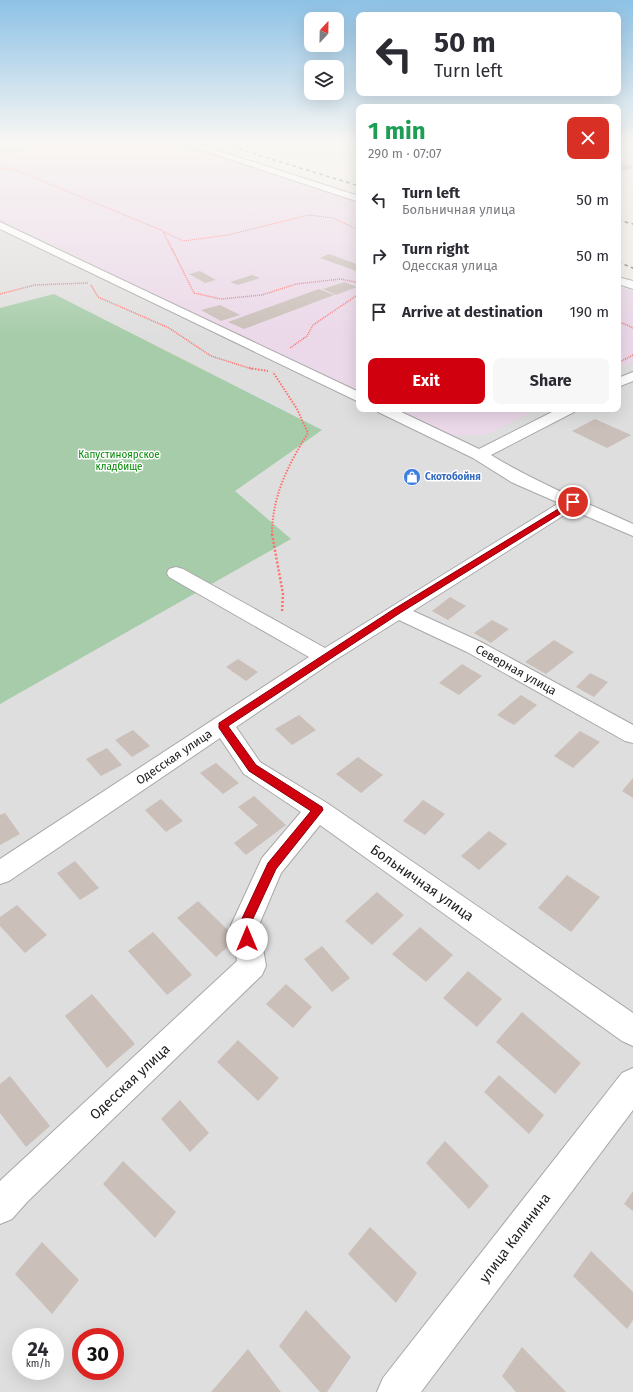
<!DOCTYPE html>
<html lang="en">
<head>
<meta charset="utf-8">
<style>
	body { margin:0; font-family:"Fira Sans",sans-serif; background:#f7f7f7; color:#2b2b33; height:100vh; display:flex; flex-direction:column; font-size:15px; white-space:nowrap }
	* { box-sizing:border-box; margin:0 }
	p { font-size:13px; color:#7c7c81 }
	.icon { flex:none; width:22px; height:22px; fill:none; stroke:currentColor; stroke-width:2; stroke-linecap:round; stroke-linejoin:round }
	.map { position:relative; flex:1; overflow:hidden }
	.side { position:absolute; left:356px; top:104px; width:265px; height:308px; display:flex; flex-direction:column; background:#fff; border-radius:8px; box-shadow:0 4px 16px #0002 }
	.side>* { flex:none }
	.top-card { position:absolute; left:356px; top:12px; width:265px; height:84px; border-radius:8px; box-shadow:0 4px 16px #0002; background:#fff; color:#2b2b33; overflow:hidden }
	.needle { width:26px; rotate:22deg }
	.controls { position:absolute; left:304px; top:12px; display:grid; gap:8px }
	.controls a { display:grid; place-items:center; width:40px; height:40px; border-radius:8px; background:#fff; box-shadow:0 4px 16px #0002; font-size:20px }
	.speed { position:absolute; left:12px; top:1328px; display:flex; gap:8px; font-size:20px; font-weight:700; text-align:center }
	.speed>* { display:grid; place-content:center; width:52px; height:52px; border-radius:50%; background:#fff; box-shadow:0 4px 16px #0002; line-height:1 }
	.speed small { font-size:10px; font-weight:400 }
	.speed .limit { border:6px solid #d22; background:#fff; color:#111 }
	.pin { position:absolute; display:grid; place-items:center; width:34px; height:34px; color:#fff; margin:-17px; border:2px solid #fff; border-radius:50%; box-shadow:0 1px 4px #0007 }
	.me { position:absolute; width:44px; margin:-22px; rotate:0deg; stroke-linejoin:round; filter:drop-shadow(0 0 3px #0008) }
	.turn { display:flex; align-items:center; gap:14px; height:84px; padding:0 12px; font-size:18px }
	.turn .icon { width:52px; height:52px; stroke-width:2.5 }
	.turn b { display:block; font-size:28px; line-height:34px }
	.round { display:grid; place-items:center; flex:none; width:42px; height:42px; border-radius:8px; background:#f7f7f7 }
	.overview { display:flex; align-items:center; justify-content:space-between; height:68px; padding:0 12px }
	h1 { font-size:24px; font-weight:700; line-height:30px; color:#1e9e55 }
	.cta { display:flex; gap:8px; margin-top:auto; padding:8px 12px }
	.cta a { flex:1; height:46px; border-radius:8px; background:#d1000f; color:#fff; font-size:16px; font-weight:700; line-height:46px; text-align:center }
	.cta a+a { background:#f7f7f7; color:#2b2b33 }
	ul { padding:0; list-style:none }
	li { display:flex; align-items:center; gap:12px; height:56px; padding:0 12px }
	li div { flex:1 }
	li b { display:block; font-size:15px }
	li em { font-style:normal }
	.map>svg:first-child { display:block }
	.residential { fill:#dfdede; fill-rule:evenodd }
	.industrial { fill:#ebd8e9 }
	.cemetery { fill:#a6cca9 }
	.building { fill:#cabfb9 }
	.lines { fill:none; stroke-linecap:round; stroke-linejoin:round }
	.minor-casing { stroke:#a8a8a8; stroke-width:2 }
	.path-far3 { stroke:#ff6f6a; stroke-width:1; stroke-dasharray:1 1; stroke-linecap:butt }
	.path-far2 { stroke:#ff6f6a; stroke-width:1.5; stroke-dasharray:1 1; stroke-linecap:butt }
	.path-far1 { stroke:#ff6f6a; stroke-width:2; stroke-dasharray:1.5 1.5; stroke-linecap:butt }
	.path { stroke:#ff6f6a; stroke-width:2.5; stroke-dasharray:2 2; stroke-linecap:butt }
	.minor { fill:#fff; fill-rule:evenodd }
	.rail { stroke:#6f6f6f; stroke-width:1.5; stroke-dasharray:3.5 3.5; stroke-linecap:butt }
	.route { fill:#d1000f; stroke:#88000a }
	.labels { text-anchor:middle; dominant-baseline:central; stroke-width:3; stroke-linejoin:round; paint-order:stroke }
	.far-park-label { font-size:10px; fill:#048906; stroke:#fff }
	.far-shop-label { font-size:10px; font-weight:bold; fill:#366cbe; stroke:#fff; text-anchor:start }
	.street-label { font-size:12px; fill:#212121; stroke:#fff }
	.near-street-label { font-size:14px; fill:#212121; stroke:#fff }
</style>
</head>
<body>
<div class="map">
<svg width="633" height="1392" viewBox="0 0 633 1392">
	<rect width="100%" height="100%" fill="#f2ede7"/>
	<path class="residential" d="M0 143 359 216V409H618V298L633 302V1392H0ZM21 1337H55V1371H21ZM81 1337H115V1371H81Z"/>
	<g class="industrial">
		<path d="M0 143H178L359 202V391L0 222Z"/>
		<path d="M618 286 633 291V362L618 369Z"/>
		<path d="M397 409H538L488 434 455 436Z"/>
	</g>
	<path class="cemetery" d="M54 294 322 430 235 491 291 539 0 704V308Z"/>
	<g class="building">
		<path d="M12 146 24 149 6 153 0 151V148Z"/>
		<path d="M618 163 633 167V168L623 171 618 170Z"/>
		<path d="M329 254 359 265V272L320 258Z"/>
		<path d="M200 271 216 280 205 283 189 274Z"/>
		<path d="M252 275 260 278 238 285 230 282Z"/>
		<path d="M344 282 357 287 336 295 323 289Z"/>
		<path d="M319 289 334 295 244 329 228 322Z"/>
		<path d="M220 305 240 315 221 321 201 310Z"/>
		<path d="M595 419 631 435 607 448 572 431Z"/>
		<path d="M450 597 466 606 448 620 432 611Z"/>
		<path d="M492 620 509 629 491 643 474 633Z"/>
		<path d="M554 640 574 652 546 674 525 662Z"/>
		<path d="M238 659 258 672 246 681 226 667Z"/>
		<path d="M462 664 482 676 459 695 439 683Z"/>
		<path d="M590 673 608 682 594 697 576 687Z"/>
		<path d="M521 695 537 705 514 725 497 715Z"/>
		<path d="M299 715 316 730 292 745 275 729Z"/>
		<path d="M133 730 150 746 132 757 115 740Z"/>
		<path d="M580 731 600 742 573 768 554 756Z"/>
		<path d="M107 748 122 765 101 776 86 759Z"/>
		<path d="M358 757 383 775 361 793 336 774Z"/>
		<path d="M216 763 239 783 223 794 200 773Z"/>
		<path d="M633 778V798L622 791Z"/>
		<path d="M254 796 286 825 246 855 234 843 258 825 238 807Z"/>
		<path d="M161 799 183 821 166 832 145 810Z"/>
		<path d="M423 800 445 814 425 835 403 821Z"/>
		<path d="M5 813 20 834 0 845V815Z"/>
		<path d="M489 831 507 844 479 870 461 856Z"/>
		<path d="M75 861 99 888 80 900 57 873Z"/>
		<path d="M567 875 600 897 571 932 538 908Z"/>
		<path d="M377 892 404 915 372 945 345 921Z"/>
		<path d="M198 901 237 939 216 957 177 918Z"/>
		<path d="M17 905 47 935 25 953 0 926V917Z"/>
		<path d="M420 927 453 955 426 982 392 954Z"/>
		<path d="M153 932 192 975 167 995 128 951Z"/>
		<path d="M322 946 350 978 332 992 304 959Z"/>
		<path d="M468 971 502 999 477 1027 443 998Z"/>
		<path d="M286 984 312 1007 293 1028 266 1004Z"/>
		<path d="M92 994 135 1044 107 1068 65 1016Z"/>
		<path d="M522 1012 581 1063 555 1094 496 1042Z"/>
		<path d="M238 1040 279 1078 258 1101 217 1062Z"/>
		<path d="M499 1075 544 1115 529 1134 484 1092Z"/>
		<path d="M10 1076 50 1126 26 1147 0 1113V1084Z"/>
		<path d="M180 1100 209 1133 190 1152 161 1119Z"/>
		<path d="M445 1141 489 1186 469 1209 426 1163Z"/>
		<path d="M123 1161 176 1212 155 1238 103 1184Z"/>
		<path d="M633 1191V1211L624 1204Z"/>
		<path d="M370 1227 417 1273 396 1303 348 1254Z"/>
		<path d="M42 1242 79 1280 52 1314 15 1274Z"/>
		<path d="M591 1251 633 1292V1320L627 1329 573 1276Z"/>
		<path d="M306 1310 351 1357 327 1392H320L279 1346Z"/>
		<path d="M522 1347 566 1392H516L502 1376Z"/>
		<path d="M248 1349 281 1392H211Z"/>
	</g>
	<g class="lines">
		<defs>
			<g id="minor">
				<path d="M181 143H194L359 196V202Z"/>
				<path d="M0 222 359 392V402L0 229Z"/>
				<path d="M618 277 633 281V289L618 284Z"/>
				<path d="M633 372V381L618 387V378Z"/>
				<path d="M376 409H395L479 449 558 409H576L574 412 491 455C537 483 585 502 633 524V536L572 510 413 611 481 642 633 725V743L625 741 467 652 399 620 332 662 236 727 260 762 327 803 633 1013V1046L622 1041 320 825 281 873 259 925 266 966 262 975 27 1202 12 1219 0 1224V1181L3 1178 237 961 231 925 262 858 301 812 244 774 220 738 9 881 0 884V859L309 657 169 577 167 573 169 569 176 567 183 569 325 648 559 503 511 482 473 458 378 412Z"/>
				<path d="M633 1068V1110L421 1392H377L383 1378 622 1073Z"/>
			</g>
		</defs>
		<use href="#minor" class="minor-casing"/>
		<g class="path-far3">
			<path d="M0 168 16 170 163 231 168 242"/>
			<path d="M164 232 183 241 228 235 309 215 333 218 359 230"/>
		</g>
		<g class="path-far2">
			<path d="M168 241 194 293 221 299 262 295 296 284 341 279 359 283"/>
			<path d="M91 285 98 297 169 328 211 356 252 369"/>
			<path d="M0 294 35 285 88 283"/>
			<path d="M618 321 633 328"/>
			<path d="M290 348 307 336 313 325 359 294"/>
			<path d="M618 363 633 355"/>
		</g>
		<g class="path-far1">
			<path d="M249 368 268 371"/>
			<path d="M272 535C272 496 288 465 308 433L297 409 273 372"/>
		</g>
		<path class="path" d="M272 534 283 594 282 613"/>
		<use href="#minor" class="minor"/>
		<g class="rail">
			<path d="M219 143 359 186"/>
			<path d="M340 143 359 149"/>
			<path d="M618 220 633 224"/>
			<path d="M618 262 633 268"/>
		</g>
	</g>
	<linearGradient id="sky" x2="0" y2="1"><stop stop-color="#8dc2e6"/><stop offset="0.42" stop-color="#f9f7f4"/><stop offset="1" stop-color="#f9f7f4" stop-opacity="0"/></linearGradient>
	<rect width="633" height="338" fill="url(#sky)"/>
	<path class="route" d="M573 500 577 502 576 504 400 613 228 726 256 765 322 807 323 810 276 869 250 925 253 939 251 943 247 944 243 943 239 925 268 863 311 811 249 771 219 728V723L394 609Z"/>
	<defs>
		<symbol id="shop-disc" viewBox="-11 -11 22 22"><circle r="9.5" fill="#3f7fe0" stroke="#fff"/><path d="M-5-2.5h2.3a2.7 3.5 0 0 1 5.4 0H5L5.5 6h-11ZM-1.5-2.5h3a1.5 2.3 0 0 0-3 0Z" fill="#fff"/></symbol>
	</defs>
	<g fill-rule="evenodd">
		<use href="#shop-disc" x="402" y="467" width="20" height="20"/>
	</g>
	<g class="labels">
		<g class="far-park-label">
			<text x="119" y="455">Капустиноярское<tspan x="119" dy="12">кладбище</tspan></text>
		</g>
		<g class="far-shop-label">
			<text x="425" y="477">Скотобойня</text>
		</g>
		<g class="street-label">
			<text transform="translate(516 670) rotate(29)">Северная улица</text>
			<text transform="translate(174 757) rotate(-34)">Одесская улица</text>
		</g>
		<g class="near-street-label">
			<text transform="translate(422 883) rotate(35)">Больничная улица</text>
			<text transform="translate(130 1082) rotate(-43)">Одесская улица</text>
			<text transform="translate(515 1238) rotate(-53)">улица Калинина</text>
		</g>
	</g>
</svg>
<div class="controls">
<a><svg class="needle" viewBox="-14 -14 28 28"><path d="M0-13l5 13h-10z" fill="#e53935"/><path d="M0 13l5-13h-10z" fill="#7c7c81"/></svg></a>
<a><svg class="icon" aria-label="layers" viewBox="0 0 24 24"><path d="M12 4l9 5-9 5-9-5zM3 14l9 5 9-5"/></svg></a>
</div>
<div class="speed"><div>24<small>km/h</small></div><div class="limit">30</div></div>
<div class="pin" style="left:573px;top:502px;background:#d93025"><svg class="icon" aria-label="arrive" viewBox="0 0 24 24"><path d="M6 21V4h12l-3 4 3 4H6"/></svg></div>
<svg class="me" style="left:247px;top:939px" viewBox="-20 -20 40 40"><circle r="19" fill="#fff"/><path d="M0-13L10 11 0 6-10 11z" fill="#d1000f"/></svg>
<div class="top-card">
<div class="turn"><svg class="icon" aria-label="left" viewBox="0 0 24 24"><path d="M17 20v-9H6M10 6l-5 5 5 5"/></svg><div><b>50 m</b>Turn left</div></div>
</div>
<section class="side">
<div class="overview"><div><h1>1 min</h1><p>290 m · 07:07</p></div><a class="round" style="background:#d93025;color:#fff"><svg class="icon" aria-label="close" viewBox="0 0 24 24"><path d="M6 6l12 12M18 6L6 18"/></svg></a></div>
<ul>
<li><svg class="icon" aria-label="left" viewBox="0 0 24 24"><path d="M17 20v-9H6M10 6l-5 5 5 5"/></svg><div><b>Turn left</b><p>Больничная улица</p></div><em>50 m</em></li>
<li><svg class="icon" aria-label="right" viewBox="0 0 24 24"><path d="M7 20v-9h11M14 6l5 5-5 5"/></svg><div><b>Turn right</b><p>Одесская улица</p></div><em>50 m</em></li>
<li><svg class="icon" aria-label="arrive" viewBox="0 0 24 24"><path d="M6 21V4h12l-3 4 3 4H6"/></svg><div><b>Arrive at destination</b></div><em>190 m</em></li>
</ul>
<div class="cta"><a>Exit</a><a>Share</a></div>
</section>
</div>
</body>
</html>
